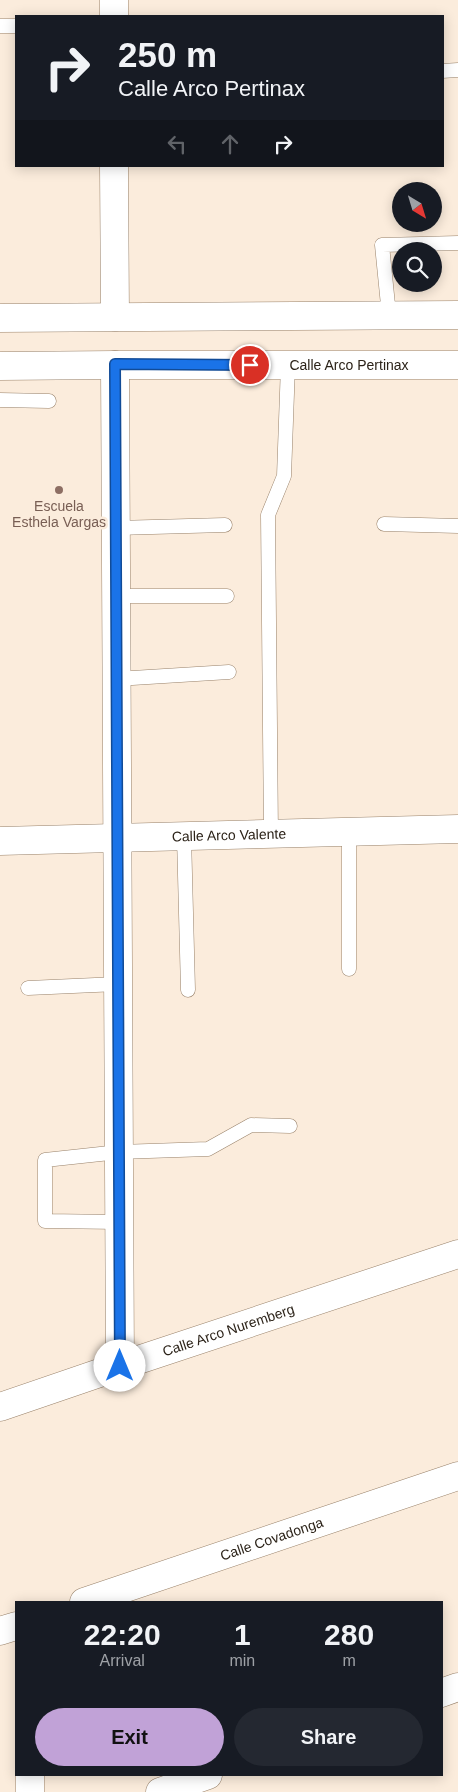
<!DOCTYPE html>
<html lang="en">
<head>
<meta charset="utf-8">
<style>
	body { margin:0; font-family:Arial,sans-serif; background:#242831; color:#f1f3f6; height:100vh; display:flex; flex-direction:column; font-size:19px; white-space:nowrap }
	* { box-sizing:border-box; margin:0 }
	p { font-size:16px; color:#9ea1a6 }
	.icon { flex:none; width:28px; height:28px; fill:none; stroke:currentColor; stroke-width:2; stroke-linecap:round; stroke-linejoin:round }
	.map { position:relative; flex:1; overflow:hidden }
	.side { position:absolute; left:15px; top:1601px; width:428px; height:175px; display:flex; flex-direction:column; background:#171b24; border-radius:0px; box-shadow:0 2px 12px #0003 }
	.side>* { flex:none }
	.top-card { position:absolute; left:15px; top:15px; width:429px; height:152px; border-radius:0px; box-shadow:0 2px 12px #0003; background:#171b24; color:#f1f3f6; overflow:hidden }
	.needle { width:32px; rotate:142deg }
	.controls { position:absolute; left:392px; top:182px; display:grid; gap:10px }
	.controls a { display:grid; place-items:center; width:50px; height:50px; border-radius:50%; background:#171b24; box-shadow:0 2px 12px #0003; font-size:25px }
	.pin { position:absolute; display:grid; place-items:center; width:42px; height:42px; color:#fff; margin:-21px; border:2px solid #fff; border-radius:50%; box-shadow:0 1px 5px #0007 }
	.me { position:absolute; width:55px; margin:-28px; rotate:0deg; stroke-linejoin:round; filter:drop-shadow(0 0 4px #0008) }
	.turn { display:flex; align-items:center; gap:18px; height:105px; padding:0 20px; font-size:22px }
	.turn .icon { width:65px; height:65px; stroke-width:2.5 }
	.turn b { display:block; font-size:35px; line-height:42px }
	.lanes { display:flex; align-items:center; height:48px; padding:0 20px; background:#0003; justify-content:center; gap:25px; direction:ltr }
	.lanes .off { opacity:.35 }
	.eta { display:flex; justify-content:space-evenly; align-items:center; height:85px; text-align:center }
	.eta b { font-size:30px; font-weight:700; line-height:35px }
	.button { display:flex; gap:10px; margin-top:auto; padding:10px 20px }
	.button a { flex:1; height:58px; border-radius:30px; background:#c1a2d7; color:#111; font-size:20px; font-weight:700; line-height:58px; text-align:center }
	.button a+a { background:#242831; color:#f1f3f6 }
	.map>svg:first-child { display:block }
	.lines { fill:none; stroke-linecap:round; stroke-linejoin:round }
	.lane-casing { stroke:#99826a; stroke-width:15 }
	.street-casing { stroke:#99826a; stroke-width:29 }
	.lane { stroke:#fff; stroke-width:14 }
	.street { stroke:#fff; stroke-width:28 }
	.route-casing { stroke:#114b97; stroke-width:12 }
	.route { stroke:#1a73e8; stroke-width:9 }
	.education-dot { fill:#8d6e63; stroke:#fbecdc; stroke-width:2 }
	.labels { text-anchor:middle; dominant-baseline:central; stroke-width:5; stroke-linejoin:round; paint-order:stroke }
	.street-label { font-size:14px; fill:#2c2319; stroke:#fbecdc }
	.education-label { font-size:14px; fill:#785e54; stroke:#fbecdc }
</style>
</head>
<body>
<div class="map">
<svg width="458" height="1792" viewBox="0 0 458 1792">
	<rect width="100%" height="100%" fill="#fbecdc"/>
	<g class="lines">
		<defs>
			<g id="lane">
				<path d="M0 26H16"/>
				<path d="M442 71 458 70"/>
				<path d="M389 315 382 245 458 243"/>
				<path d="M0 400 49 401"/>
				<path d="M384 524 458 526"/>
				<path d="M116 528 225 525"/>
				<path d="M116 596H227"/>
				<path d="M116 679 229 672"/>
				<path d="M271 835 268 515 284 476 288 365"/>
				<path d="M184 836 188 990"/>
				<path d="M349 969V832"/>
				<path d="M28 988 118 984"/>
				<path d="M119 1222 45 1221V1160L119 1152 208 1149 251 1125 290 1126"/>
			</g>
			<g id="street">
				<path d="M114 0V16"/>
				<path d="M114 166 115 317"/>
				<path d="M0 318 458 315"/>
				<path d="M115 365 120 1366"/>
				<path id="s1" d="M0 366 115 365H458"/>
				<path id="s2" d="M0 841 458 829"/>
				<path id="s3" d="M0 1407 120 1366 458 1254"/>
				<path id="s4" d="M84 1602 458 1476"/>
				<path d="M0 1631 16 1626"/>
				<path d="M441 1693 458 1687"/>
				<path d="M30 1775V1792"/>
				<path d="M160 1792 208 1775"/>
			</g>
		</defs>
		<use href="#lane" class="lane-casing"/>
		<use href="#street" class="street-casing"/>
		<use href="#lane" class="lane"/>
		<use href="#street" class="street"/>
	</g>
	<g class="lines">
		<defs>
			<path id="route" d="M120 1366 115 364 250 365"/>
		</defs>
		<use href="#route" class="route-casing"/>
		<use href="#route" class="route"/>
	</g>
	<circle class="education-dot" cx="59" cy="490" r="5"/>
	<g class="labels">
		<g class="street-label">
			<text stroke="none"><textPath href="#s1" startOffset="349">Calle Arco Pertinax</textPath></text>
			<text stroke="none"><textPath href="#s2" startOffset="229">Calle Arco Valente</textPath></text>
			<text stroke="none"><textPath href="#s3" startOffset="241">Calle Arco Nuremberg</textPath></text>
			<text stroke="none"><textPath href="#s4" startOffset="198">Calle Covadonga</textPath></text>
		</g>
		<g class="education-label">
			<text x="59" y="506">Escuela<tspan x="59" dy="16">Esthela Vargas</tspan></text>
		</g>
	</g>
</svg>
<div class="controls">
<a><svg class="needle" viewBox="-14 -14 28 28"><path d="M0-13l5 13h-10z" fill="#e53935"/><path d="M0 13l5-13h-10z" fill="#9ea1a6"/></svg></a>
<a><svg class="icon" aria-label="search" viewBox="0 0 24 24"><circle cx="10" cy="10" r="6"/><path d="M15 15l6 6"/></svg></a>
</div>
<div class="pin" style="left:250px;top:365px;background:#d93025"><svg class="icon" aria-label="arrive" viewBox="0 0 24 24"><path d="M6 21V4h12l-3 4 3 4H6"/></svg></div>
<svg class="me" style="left:120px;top:1366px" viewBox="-20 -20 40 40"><circle r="19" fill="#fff"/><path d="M0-13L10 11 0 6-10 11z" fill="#1a73e8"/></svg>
<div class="top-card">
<div class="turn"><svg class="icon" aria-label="right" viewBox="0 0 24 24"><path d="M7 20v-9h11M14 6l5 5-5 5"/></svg><div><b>250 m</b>Calle Arco Pertinax</div></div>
<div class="lanes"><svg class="icon off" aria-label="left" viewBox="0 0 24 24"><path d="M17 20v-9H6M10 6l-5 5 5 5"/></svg><svg class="icon off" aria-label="ahead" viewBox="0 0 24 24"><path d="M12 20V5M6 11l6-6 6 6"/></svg><svg class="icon" aria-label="right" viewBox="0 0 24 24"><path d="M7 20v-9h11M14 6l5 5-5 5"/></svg></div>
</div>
<section class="side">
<div class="eta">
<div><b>22:20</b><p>Arrival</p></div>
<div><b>1</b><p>min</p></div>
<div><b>280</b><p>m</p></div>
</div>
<div class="button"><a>Exit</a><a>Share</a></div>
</section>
</div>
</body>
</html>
